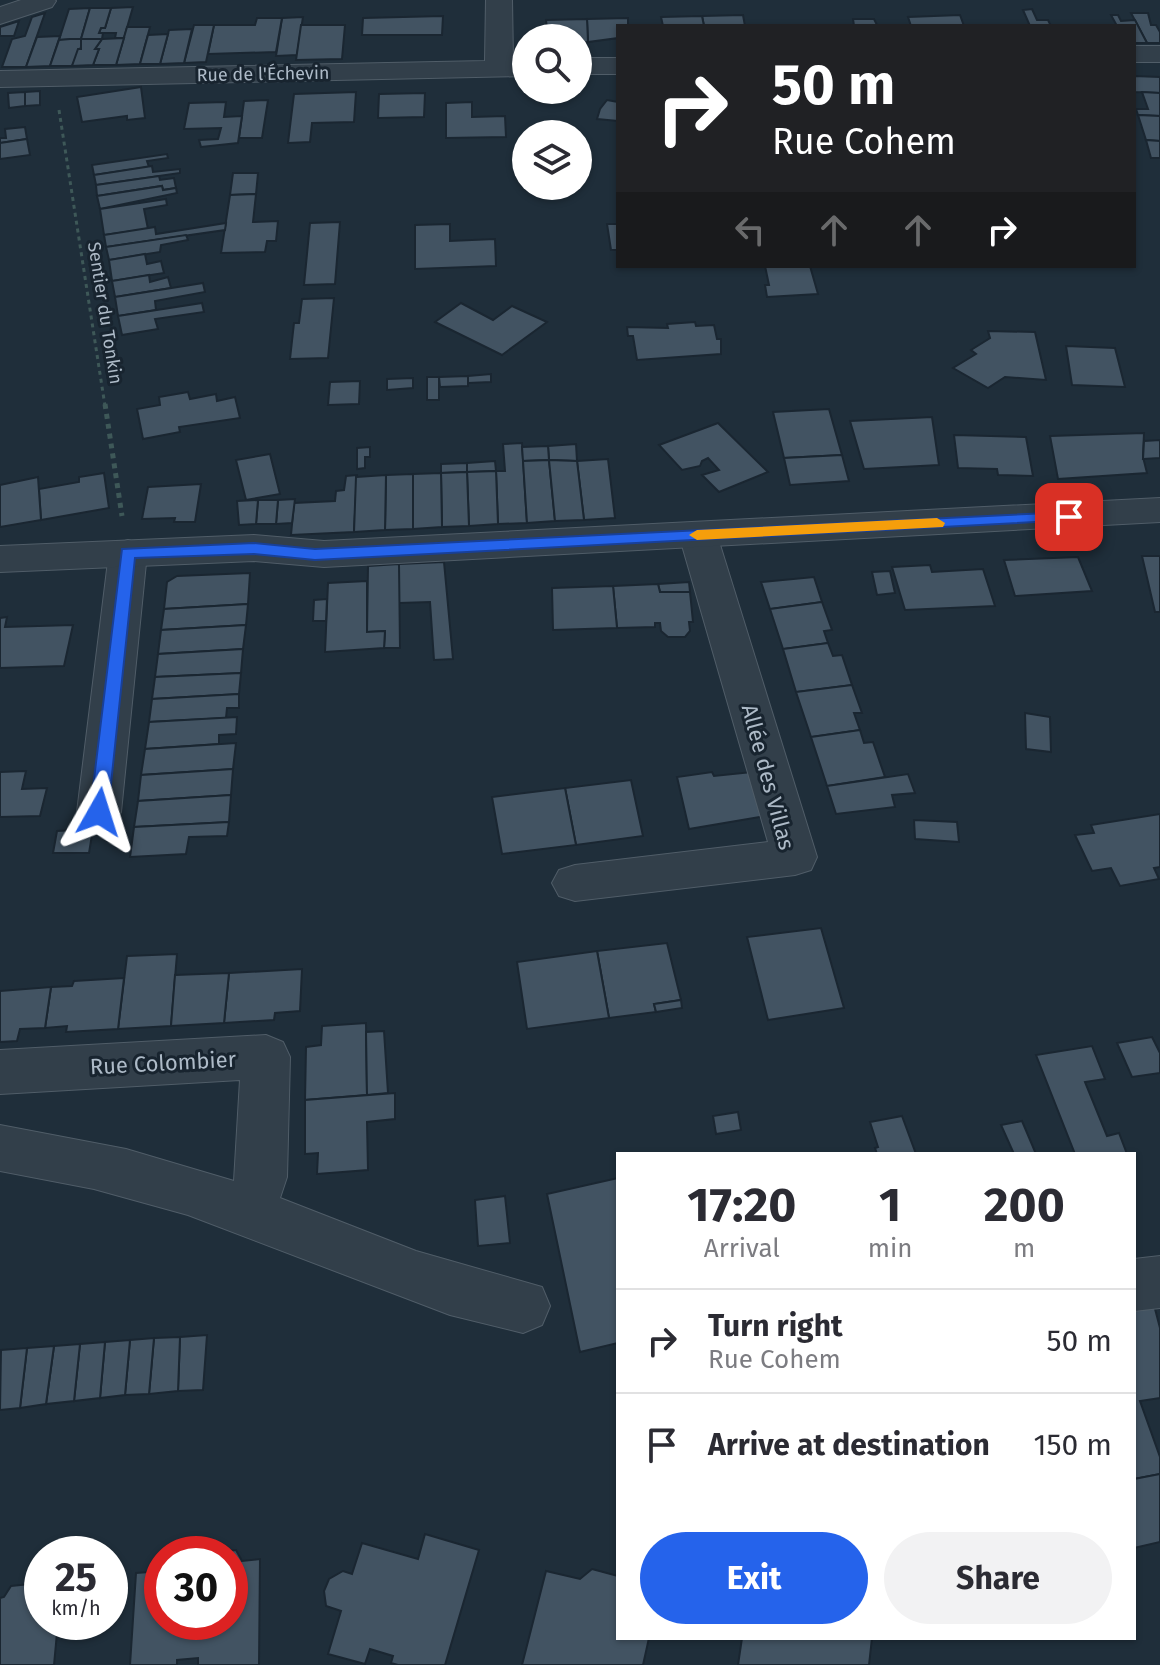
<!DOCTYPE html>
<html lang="en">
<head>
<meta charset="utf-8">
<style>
	body { margin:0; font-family:"Fira Sans",sans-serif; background:#f2f2f3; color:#2b2b33; height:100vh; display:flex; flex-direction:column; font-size:30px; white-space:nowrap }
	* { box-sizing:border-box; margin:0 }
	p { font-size:26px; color:#7c7c81 }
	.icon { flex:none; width:44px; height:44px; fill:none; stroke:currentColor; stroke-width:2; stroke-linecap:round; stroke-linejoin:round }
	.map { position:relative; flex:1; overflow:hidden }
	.side { position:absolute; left:616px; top:1152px; width:520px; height:488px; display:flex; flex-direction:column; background:#fff; border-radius:0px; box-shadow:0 2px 6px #0004 }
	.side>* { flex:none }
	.hud { position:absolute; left:616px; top:24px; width:520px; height:244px; border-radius:0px; box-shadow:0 2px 6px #0004; background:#202124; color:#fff; overflow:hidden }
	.buttons { position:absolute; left:512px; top:24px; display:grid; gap:16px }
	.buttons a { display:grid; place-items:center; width:80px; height:80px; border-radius:50%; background:#fff; box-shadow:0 2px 6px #0004; font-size:40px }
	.speed { position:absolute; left:24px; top:1536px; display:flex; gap:16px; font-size:40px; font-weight:700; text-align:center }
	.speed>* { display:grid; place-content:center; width:104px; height:104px; border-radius:50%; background:#fff; box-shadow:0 2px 6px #0004; line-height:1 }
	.speed small { font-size:20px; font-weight:400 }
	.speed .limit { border:12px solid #d22; background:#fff; color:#111 }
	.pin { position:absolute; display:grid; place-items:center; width:68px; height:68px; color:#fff; margin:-34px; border-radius:16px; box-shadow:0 4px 12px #0006 }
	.me { position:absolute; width:88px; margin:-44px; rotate:6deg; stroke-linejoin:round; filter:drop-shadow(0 0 6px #0008) }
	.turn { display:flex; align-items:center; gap:28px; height:168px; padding:0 24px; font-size:36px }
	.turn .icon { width:104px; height:104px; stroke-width:2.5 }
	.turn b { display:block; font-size:56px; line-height:68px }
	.lanes { display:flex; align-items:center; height:76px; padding:0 24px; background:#0003; justify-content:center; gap:40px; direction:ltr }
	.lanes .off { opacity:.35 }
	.eta { display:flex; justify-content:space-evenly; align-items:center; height:136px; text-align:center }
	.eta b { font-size:48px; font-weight:700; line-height:56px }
	.action { display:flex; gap:16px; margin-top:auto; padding:16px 24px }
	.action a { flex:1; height:92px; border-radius:48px; background:#2563eb; color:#fff; font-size:32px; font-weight:700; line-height:92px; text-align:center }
	.action a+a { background:#f2f2f3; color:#2b2b33 }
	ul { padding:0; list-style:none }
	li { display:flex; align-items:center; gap:24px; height:104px; padding:0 24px; border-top:2px solid #e1e1e2 }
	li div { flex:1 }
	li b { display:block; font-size:30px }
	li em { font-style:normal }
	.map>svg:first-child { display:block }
	.building { fill:#425362; stroke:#1a2631; stroke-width:2 }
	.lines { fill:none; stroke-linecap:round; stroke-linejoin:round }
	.minor-casing { stroke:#505d68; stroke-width:2 }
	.tertiary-casing { stroke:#505d68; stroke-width:2 }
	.path-far1 { stroke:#3e5858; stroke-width:3; stroke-dasharray:4 4; stroke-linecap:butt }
	.path { stroke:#3e5858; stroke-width:5; stroke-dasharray:5 5; stroke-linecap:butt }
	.minor { fill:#323f4a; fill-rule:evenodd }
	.tertiary { fill:#323f4a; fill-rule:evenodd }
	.route { fill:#2563eb; stroke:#184099; stroke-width:2 }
	.slow { fill:#f59e0b }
	.labels { text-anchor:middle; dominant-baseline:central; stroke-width:6; stroke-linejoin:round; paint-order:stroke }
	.far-street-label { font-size:18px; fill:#adbac7; stroke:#18242f }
	.street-label { font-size:22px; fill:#adbac7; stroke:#18242f }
</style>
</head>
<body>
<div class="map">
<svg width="1160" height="1665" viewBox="0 0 1160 1665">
	<rect width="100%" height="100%" fill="#1f2e3a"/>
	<g class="building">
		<path d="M133 7 124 38H115L116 33H99L101 28H105L111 8Z"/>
		<path d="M90 8 81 39 59 40 69 9Z"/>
		<path d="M90 8H111L105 28H101L99 33H103L102 39H81Z"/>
		<path d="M1032 9 1037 20H1048L1051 26H1030L1023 10Z"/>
		<path d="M45 13 26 67H2L12 39 25 36 32 17Z"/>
		<path d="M1131 13H1148L1151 25H1156L1160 32V43H1147Z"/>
		<path d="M743 15 745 26H704L702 16Z"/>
		<path d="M960 15 964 26H911L908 17Z"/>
		<path d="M1111 15H1118L1121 21 1135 20 1147 43H1134V26H1117Z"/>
		<path d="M443 16 442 35H362L363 18Z"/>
		<path d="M702 16 704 26H663L661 17Z"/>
		<path d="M303 17 297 55 276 56 282 18Z"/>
		<path d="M257 18H282L276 52 208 54 214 25H255Z"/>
		<path d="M628 18V26H618V38L588 42 587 19Z"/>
		<path d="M587 19 588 42 578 43V38H548L546 20Z"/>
		<path d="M853 19H874L877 25 892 26H854Z"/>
		<path d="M19 21 14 36H0V27Z"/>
		<path d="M194 25H214L206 62 184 63Z"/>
		<path d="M301 25H345L342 59 296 60Z"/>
		<path d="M127 27H150L140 64 116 65Z"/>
		<path d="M192 29 184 63 160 64 169 30Z"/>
		<path d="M168 34 160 64H140L148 35Z"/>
		<path d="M60 36 50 66 26 67 37 37Z"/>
		<path d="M124 38 116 65H93L99 49H95L102 39Z"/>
		<path d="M70 39H81L82 45 72 66H50L59 40Z"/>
		<path d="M81 39H102L95 49H99L93 65 72 66 78 49H81Z"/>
		<path d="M1134 76 1160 77V93L1134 92Z"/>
		<path d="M141 87 145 118 127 120V116L82 122 77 97Z"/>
		<path d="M40 91V105L25 106V92Z"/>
		<path d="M25 92V106L9 108 8 93Z"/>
		<path d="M356 92 354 122 312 123 310 142 288 143 294 94Z"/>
		<path d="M1142 92 1160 93V116L1138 115 1136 109H1148Z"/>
		<path d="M425 93 424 117 378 118 379 94Z"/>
		<path d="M268 100 262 138H239L244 101Z"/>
		<path d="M607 100 618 102V121L597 119 600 109Z"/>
		<path d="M226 102 224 117 242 116 238 143 201 147 199 140 218 139 221 128 184 129 189 103Z"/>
		<path d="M472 102V117L505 116 506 137 446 138V103Z"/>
		<path d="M1138 115 1160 116V141L1146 140Z"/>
		<path d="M25 127 27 139 0 143V138H6L5 129Z"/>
		<path d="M27 139 30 155 0 159V143Z"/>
		<path d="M1146 140 1160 141V158H1151Z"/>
		<path d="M167 154 168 158 147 161 149 167 94 175 92 165Z"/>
		<path d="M152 166 153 172 180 169V173L96 185 94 175Z"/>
		<path d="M233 173H258L256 194 230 195Z"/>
		<path d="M159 176 160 180 174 178 176 188 163 190 162 186 97 196 96 185Z"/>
		<path d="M162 186 163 190 176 188 177 193 100 209 97 196Z"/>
		<path d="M256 194 253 222 278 221 276 241H267L265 252 221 253 230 195Z"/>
		<path d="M166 199 167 205 144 209 148 229 104 235 100 209Z"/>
		<path d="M340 222 335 284 304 285 310 223Z"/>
		<path d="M226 223 225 230 106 247 104 235 155 227 156 234Z"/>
		<path d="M450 224V241L495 239 496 266 415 269V225Z"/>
		<path d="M607 224H618V250H611Z"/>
		<path d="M186 235 188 240 161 245 160 252 109 260 106 247Z"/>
		<path d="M145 254 147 264 161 261 164 273 112 281 109 260Z"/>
		<path d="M765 266H810L818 294 767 297 765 285H769Z"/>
		<path d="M149 275 150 282 168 277 171 288 115 297 112 281Z"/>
		<path d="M203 283 205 292 155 301 156 310 118 316 115 297Z"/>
		<path d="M334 298 328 358 290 359 294 323H299L302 299Z"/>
		<path d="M202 303 204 312 155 319 158 329 122 335 118 316Z"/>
		<path d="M461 303 493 320 512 306 547 322 502 355 435 322Z"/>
		<path d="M695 322 696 326 714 325 717 339H721V354L637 360 633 336H628L627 327 668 328 667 324Z"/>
		<path d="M988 331 1035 332 1046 380 1005 377 988 388 953 368 976 354 971 350 990 338Z"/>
		<path d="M1066 346 1115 348 1125 387 1072 385Z"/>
		<path d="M491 374V382L468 383V376Z"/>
		<path d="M468 376V386L440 387 439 377Z"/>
		<rect x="427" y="377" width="12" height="23"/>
		<path d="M413 378V388L387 390V379Z"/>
		<path d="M360 381 359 404 328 405 330 382Z"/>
		<path d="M188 392 190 399 216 394 217 401 235 397 240 418 179 427 180 432 143 439 137 409 160 405 159 397Z"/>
		<path d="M829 409 842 455 784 458 773 412Z"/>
		<path d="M932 417 939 465 864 469 850 421Z"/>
		<path d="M718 423 768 472 719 492 702 475 719 470 708 458 702 461 700 466 682 470 659 445Z"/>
		<path d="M1144 433 1143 457 1147 473 1058 479 1050 436Z"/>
		<path d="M954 435 1026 437 1033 476 998 475 997 469 958 468Z"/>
		<path d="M1160 440V458L1143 459 1144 441Z"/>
		<path d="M522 443 527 523 498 524 496 471H505L503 444Z"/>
		<path d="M576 444 577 461 549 460 548 446Z"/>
		<path d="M548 446 549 460 523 461 522 447Z"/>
		<path d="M370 447V457H365V468L357 469V448Z"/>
		<path d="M270 454 280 494 246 500 236 460Z"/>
		<path d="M842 455 849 481 790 485 784 458Z"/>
		<path d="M608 459 615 518 584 520 577 461Z"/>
		<path d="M549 460 555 521 527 523 523 461Z"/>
		<path d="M549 460 577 461 584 520 555 521Z"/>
		<path d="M495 461 496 471 467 472V463Z"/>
		<path d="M467 463V472L441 473V464Z"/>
		<path d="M496 471 498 524 469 526 467 472Z"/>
		<path d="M467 472 469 526 442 527 441 473Z"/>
		<path d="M104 473 109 508 41 520 39 489 79 482V477Z"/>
		<path d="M441 473 442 527 413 529V474Z"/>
		<path d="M413 474V529L385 530 386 475Z"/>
		<path d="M357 475 354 532 291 535 294 503 335 501 336 491 344 490 346 476Z"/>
		<path d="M386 475 385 530 354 532 356 477Z"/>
		<path d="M38 477 41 520 0 527V485Z"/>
		<path d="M201 484 195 522H174L175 518 142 519 148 487Z"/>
		<path d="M295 499 292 523 276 524 278 500Z"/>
		<path d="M258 500H278L276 524H256Z"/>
		<path d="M258 500 256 524 239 525 237 501Z"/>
		<path d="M1142 556H1160V612H1155Z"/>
		<path d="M1078 557 1092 591 1015 596 1004 560Z"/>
		<path d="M444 562 453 659 434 660 430 602 399 603V564Z"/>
		<path d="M399 564 400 648H384L385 631 367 632 368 566Z"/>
		<path d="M930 565 932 572 983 569 995 606 905 610 892 567Z"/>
		<path d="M890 571 895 593 877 595 872 572Z"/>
		<path d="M250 573 248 604 164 609 167 582 177 576Z"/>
		<path d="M814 577 822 602 770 609 761 582Z"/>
		<path d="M367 581V632L385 631 384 648 325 652 328 583Z"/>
		<path d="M689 582 690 592H660L658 584Z"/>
		<path d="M658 584 660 592H690L693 622H689L690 631 685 637H668L661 631 660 623H655V627L617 628 613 586Z"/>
		<path d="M613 586 617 628 553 630 552 588Z"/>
		<path d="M327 599 326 621H313L314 600Z"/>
		<path d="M822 602 832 630 824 631 828 643 783 649 770 609Z"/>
		<path d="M248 604 246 625 161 630 164 609Z"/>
		<path d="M7 617 5 627 73 625 64 666 0 668V618Z"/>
		<path d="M246 625 243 649 158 654 161 630Z"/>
		<path d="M828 643 833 656 842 655 852 685 796 692 783 649Z"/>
		<path d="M243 649 241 673 155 677 158 654Z"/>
		<path d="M241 673 239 694 152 699 155 677Z"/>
		<path d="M852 685 862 713H854L860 730 811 737 796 692Z"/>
		<path d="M239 694V708H227L226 718 149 722 152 699Z"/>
		<path d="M1025 713 1050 717 1051 752 1026 749Z"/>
		<path d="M237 717 236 734 219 735V744L145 749 149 722Z"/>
		<path d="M860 730 864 743 873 742 885 777 827 786 811 737Z"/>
		<path d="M236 743 233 769 141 775 145 749Z"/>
		<path d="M233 769 231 795 138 801 141 775Z"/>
		<path d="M26 771 22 789 47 788 40 816 0 817V772Z"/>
		<path d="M712 772 714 776 752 772 765 816 689 829 677 777Z"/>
		<path d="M908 774 915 793 892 795 895 807 836 814 827 786Z"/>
		<path d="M631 780 643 836 576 845 565 788Z"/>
		<path d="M565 788 576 845 502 854 492 797Z"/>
		<path d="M231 795 229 822 134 827 138 801Z"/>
		<path d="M1160 814V867L1154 868 1159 879 1120 886 1111 868 1092 871 1075 835 1094 833 1091 825Z"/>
		<path d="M914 820 957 822 959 842 915 839Z"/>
		<path d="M229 822 227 836 189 837 186 854 130 857 134 827Z"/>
		<path d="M93 829 89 853H53L57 831Z"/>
		<path d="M821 928 844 1008 768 1020 747 937Z"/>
		<path d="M667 943 681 1000 654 1004 656 1012 609 1018 597 951Z"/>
		<path d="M597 951 609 1018 527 1029 517 962Z"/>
		<path d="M177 954 171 1026 118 1029 127 956Z"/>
		<path d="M302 969 300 1011 275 1013 274 1020 224 1023 229 973Z"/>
		<path d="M229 973 224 1023 171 1026 175 975Z"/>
		<path d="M124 978 118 1029 66 1032 67 1026 45 1028 51 987 72 986 74 981Z"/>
		<path d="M51 987 45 1028 20 1029 17 1041 0 1042V991Z"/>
		<path d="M681 1000 682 1008 656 1012 654 1004Z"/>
		<path d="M366 1023 367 1095 305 1100 306 1047 321 1045 322 1026Z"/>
		<path d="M384 1031 388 1093 367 1095 366 1032Z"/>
		<path d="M1152 1037 1160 1053V1073L1132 1077 1117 1043Z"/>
		<path d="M1092 1046 1105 1079 1085 1082 1107 1136 1119 1133 1127 1154H1075L1036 1055Z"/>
		<path d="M395 1093V1119L367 1122 368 1170 317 1174 318 1153 305 1154V1100Z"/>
		<path d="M738 1112 741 1130 716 1134 713 1116Z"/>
		<path d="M902 1116 916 1154H877L875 1148 878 1147 870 1122Z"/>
		<path d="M1022 1121 1036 1154H1014L1001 1125Z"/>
		<path d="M618 1178V1343L580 1352 547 1194Z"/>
		<path d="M505 1196 510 1243 478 1246 475 1200Z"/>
		<path d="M1134 1305H1154L1160 1328V1398L1140 1401 1160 1457V1474L1134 1479Z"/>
		<path d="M207 1335 203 1390 178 1391 180 1337Z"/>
		<path d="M180 1337 178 1391 149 1394 154 1338Z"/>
		<path d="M154 1338 149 1394 125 1395 130 1340Z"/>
		<path d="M130 1340 125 1395 100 1398 105 1342Z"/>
		<path d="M105 1342 100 1398 74 1401 80 1344Z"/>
		<path d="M80 1344 74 1401 46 1404 54 1346Z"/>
		<path d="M54 1346 46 1404 20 1408 27 1348Z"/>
		<path d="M27 1348 20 1408 0 1410 1 1350Z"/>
		<path d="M1160 1474V1542L1134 1548V1479Z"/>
		<path d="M425 1534 479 1550 445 1665H398L391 1663 393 1656 370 1649 365 1664 328 1654 341 1611 326 1606 324 1591 329 1579 343 1571 352 1574 362 1543 418 1559Z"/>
		<path d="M236 1550 242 1561 260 1559 259 1665H198V1658L177 1660V1665H130L136 1573 162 1571V1622H230V1554H203Z"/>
		<path d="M592 1569 618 1576V1638H649L643 1665H522L546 1571 580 1579Z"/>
		<path d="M30 1584 42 1593V1622H58L54 1665H0V1598L4 1597 11 1586Z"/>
		<path d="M742 1638H872L869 1665H738Z"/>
	</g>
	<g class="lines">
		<defs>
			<g id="minor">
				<path d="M21 0H55L56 1 52 7 0 24V7Z"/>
				<path d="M486 0H512L513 60H526V76L0 87V71L485 61Z"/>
				<rect x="1134" y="46" width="26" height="16"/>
				<rect x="578" y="58" width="40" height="16"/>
				<path d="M698 522 711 526 717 535 817 857 811 870 795 875 575 901 559 896 552 883 559 870 575 865 768 842 679 535 685 526Z"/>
				<path d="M128 540 141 544 147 553 121 812 114 824 99 829 84 824 77 812 109 553 115 544Z"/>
				<path d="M266 1035 283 1042 290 1057 287 1177 280 1198 416 1251 542 1287 550 1306 542 1325 523 1333 450 1315 188 1215 94 1189 0 1171V1125L126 1149 234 1181 240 1080 0 1094V1050Z"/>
				<path d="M1160 1256V1308L1134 1311V1259Z"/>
			</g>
			<path id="tertiary" d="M1160 498V522L324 567 254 561 0 572V546L254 535 324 541Z"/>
		</defs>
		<use href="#minor" class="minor-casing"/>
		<use href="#tertiary" class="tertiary-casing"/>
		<path class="path-far1" d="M59 110 105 406"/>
		<path class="path" d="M105 404 122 516"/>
		<use href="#minor" class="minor"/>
		<use href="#tertiary" class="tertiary"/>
	</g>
	<path class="route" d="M1069 512 1076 517 1074 520 315 560 254 554 135 558 108 812 99 819 90 812 122 549 254 543 315 549Z"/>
	<path class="slow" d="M937 518 945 523 943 527 697 540 689 535 697 530Z"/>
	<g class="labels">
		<g class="far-street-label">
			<text transform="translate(263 74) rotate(-1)">Rue de l'Échevin</text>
			<text transform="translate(105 313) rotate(81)">Sentier du Tonkin</text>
		</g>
		<g class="street-label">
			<text transform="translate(768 777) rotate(75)">Allée des Villas</text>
			<text transform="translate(163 1063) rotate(-3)">Rue Colombier</text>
		</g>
	</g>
</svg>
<div class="buttons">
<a><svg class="icon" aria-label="search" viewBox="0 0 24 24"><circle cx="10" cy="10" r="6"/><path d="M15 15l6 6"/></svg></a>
<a><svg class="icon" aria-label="layers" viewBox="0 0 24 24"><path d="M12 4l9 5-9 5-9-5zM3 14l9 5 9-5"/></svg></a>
</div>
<div class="speed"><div>25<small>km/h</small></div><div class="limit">30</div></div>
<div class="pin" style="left:1069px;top:517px;background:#d93025"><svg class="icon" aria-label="arrive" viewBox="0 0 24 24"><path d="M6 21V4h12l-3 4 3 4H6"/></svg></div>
<svg class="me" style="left:99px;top:812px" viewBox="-20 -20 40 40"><path d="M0-17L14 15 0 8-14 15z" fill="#2563eb" stroke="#fff" stroke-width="4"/></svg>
<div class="hud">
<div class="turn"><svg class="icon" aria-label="right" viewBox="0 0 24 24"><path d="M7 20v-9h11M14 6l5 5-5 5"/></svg><div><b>50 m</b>Rue Cohem</div></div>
<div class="lanes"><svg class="icon off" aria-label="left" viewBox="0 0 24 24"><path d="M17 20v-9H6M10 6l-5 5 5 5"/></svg><svg class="icon off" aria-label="ahead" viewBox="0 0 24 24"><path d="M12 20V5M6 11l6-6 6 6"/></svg><svg class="icon off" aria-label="ahead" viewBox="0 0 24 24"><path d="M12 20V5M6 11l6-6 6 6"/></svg><svg class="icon" aria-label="right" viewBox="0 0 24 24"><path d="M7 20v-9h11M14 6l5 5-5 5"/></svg></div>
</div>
<section class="side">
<div class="eta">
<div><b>17:20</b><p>Arrival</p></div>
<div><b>1</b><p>min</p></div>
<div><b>200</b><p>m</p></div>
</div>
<ul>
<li><svg class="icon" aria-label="right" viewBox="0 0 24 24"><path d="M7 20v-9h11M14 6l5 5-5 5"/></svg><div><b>Turn right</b><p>Rue Cohem</p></div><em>50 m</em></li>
<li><svg class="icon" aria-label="arrive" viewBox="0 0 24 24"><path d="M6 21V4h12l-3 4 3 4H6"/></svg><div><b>Arrive at destination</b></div><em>150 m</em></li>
</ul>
<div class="action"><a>Exit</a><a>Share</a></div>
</section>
</div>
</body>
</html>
